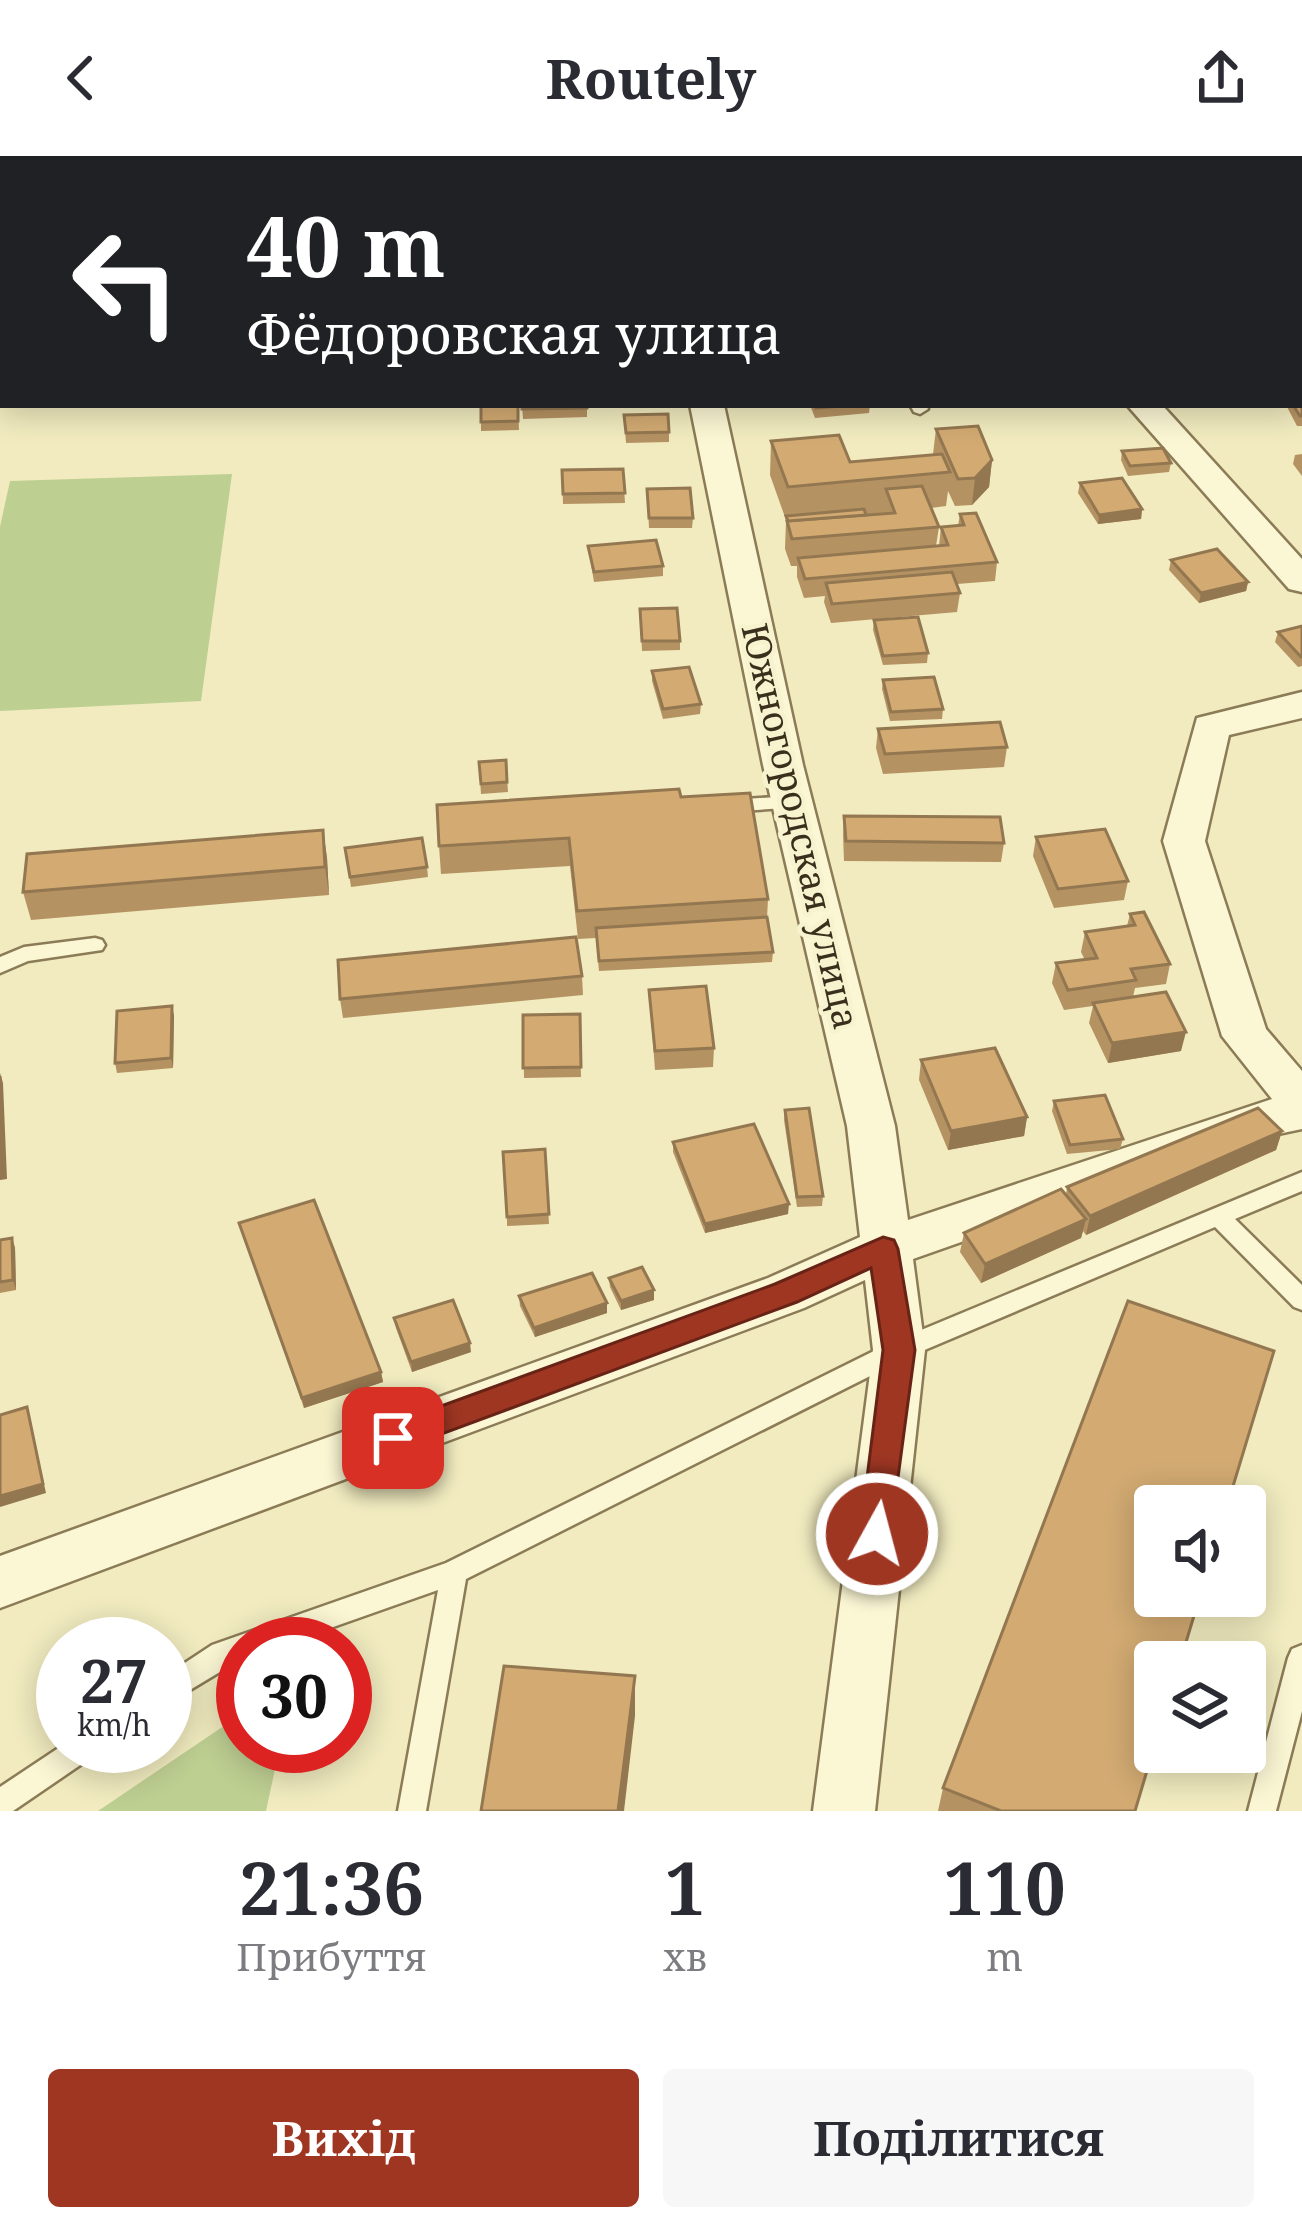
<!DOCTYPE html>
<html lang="uk">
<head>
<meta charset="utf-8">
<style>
	body { margin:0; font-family:"Noto Serif",serif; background:#f7f7f7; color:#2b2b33; height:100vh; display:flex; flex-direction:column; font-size:45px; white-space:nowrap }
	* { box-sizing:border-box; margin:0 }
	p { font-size:39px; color:#7c7c81 }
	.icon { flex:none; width:66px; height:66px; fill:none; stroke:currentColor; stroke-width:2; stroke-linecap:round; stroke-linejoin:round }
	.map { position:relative; height:1655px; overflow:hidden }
	.side { display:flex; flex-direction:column; background:#fff; flex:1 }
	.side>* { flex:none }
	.banner { position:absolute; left:0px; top:0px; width:1302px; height:252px; box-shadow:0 6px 30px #0003; background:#202124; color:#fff; overflow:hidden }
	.fabs { position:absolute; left:1134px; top:1329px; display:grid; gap:24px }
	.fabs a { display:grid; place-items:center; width:132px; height:132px; border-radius:12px; background:#fff; box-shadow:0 6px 30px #0003; font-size:60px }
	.speed { position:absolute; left:36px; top:1461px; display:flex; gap:24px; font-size:60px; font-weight:700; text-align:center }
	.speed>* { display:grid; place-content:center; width:156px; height:156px; border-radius:50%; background:#fff; box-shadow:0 6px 30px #0003; line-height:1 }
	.speed small { font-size:30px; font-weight:400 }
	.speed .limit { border:18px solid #d22; background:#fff; color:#111 }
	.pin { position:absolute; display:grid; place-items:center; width:102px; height:102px; color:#fff; margin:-51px; border-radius:24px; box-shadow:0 6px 18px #0006 }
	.me { position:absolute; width:132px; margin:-66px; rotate:7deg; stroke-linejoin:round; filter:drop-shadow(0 0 9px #0008) }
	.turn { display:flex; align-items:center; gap:42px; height:252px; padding:0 48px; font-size:54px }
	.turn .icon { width:156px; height:156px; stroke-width:2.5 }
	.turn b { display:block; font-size:84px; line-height:102px }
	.eta { display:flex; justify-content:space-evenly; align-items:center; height:204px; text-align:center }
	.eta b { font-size:72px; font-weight:700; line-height:84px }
	.cta { display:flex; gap:24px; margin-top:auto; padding:24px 48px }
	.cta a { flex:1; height:138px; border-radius:12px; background:#9e3622; color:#fff; font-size:48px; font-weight:700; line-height:138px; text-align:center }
	.cta a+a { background:#f7f7f7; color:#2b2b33 }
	header { display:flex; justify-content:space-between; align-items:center; height:156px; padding:0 48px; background:#fff; font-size:54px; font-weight:700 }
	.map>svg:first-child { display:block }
	.green { fill:#becf92 }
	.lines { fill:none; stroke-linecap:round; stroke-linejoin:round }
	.service-casing { stroke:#8b7b56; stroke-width:5 }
	.minor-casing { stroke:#8b7b56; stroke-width:5 }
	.service { fill:#fbf6d3; fill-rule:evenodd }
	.minor { fill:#fbf6d3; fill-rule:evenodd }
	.wall { fill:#b59262 }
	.shaded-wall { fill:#937750 }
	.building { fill:#d2aa72; stroke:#937750; stroke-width:3 }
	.route { fill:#9e3622; stroke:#672316; stroke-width:3 }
	.labels { text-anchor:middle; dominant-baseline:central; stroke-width:9; stroke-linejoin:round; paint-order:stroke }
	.street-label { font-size:36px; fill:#392f1c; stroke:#f8f3cf }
</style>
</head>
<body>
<header><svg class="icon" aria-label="back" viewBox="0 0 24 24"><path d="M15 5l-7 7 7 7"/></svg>Routely<svg class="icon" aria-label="share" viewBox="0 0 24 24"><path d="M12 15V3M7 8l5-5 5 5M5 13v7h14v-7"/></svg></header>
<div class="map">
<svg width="1302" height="1655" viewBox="0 0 1302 1655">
	<rect width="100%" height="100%" fill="#f1ebbf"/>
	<g class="green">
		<path d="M232 318 201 545 0 555V371L10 325Z"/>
		<path d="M243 1557V1590H280L266 1655H98Z"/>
	</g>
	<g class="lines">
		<defs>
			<g id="service">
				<path d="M1284 0H1302V5L1281 3Z"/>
				<rect x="0" y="5" width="3" height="8"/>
				<path d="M910 249H926L928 253 920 258 914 256Z"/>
				<path d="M792 640 802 646 799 651 728 656 718 650 728 644Z"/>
				<path d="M95 782 102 784 105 789 102 794 28 805 0 817V801L24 791Z"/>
				<path d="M1302 1016V1035L1235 1063 1302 1129V1154L1294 1151 1215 1071 908 1201 466 1423 426 1655H398L438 1434 285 1488H243V1502L165 1549V1520L212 1489 446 1407 890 1187Z"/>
				<path d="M1302 1489V1555L1276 1655H1248L1288 1502 1292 1493Z"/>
				<path d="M63 1589 99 1590 95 1599 13 1655H0V1631Z"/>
			</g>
			<g id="minor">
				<path d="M643 0H671L672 3H642Z"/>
				<path d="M690 249H724L803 609 895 970 908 1064 1272 943 1222 880 1163 685 1197 562 1302 536V562L1229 579 1205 685 1266 873 1302 915V973L1254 983 913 1103 925 1194 875 1655H813L873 1194 865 1124 804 1152 0 1452V1400L768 1122 860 1081 847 970 763 609Z"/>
				<path d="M1127 249H1162L1302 403V436L1289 433Z"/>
			</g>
		</defs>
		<use href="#service" class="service-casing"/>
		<use href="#minor" class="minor-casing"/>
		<use href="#service" class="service"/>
		<use href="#minor" class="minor"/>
	</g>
	<g class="wall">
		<path d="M1302 233V270H1297L1286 249H1299Z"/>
		<path d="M481 249H518L519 274 481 275Z"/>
		<path d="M522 249H587V261L523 263Z"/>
		<path d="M810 249H870L869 257 815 262Z"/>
		<path d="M624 259 669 276V286L626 287Z"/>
		<path d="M936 273 992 304 989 331 972 349 955 350 948 335 946 350 931 352 939 371 936 390H939L941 371 958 370 960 358 997 406 995 425 957 428 960 437 957 456 831 467 824 446 825 440 804 442 797 421V410H791L785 393 786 364 770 319 771 285 850 306 933 298Z"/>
		<path d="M1122 295 1171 307 1169 316 1128 320 1121 304Z"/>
		<path d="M1302 298V320L1293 308 1295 299Z"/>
		<path d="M623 313 625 347 563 348 562 314Z"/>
		<path d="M1080 327 1142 353 1141 363 1098 368 1078 337Z"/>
		<path d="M647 333 693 362 692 372H649Z"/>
		<path d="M588 390 663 410V420L594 426Z"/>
		<path d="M1171 404 1248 426 1246 435 1199 447 1169 414Z"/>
		<path d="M640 453 680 485V494L642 495Z"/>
		<path d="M874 464 928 497 927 507 883 509 873 474Z"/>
		<path d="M1302 470V510L1298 511 1275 486 1278 476Z"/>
		<path d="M652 515 701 548 700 558 663 563 652 525Z"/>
		<path d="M883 524 943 553 942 563 890 565 882 533Z"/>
		<path d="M878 573 1007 591 1004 611 883 618 876 592Z"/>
		<path d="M506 604 508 636 481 638 479 606Z"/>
		<path d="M681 641 768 743 767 762 773 796 772 806 599 815 596 782 578 783 570 710 441 718 439 690Z"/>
		<path d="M844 660 1004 687 1001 706 844 705 843 679Z"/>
		<path d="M323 674 327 702 329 739 31 764 23 736Z"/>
		<path d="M1036 681 1128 725 1124 744 1054 752 1033 700Z"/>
		<path d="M345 692 427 711 428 721 351 731Z"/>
		<path d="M1130 758 1170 808 1166 828 1135 832 1133 841 1181 895 1108 907 1089 867 1093 850 1064 854 1052 827 1056 807 1085 804 1081 796 1085 776 1127 770Z"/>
		<path d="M582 820 583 839 343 862 340 843Z"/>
		<path d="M649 834 714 892 713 911 655 914Z"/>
		<path d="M172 850 174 860 173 912 117 917 115 907Z"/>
		<path d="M580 858 581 921 524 922 523 859Z"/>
		<path d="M921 904 1027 961 1024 980 948 994 919 924Z"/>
		<path d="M1054 945 1123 983 1120 993 1067 998 1052 955Z"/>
		<path d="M785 954 823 1040 822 1050 797 1051 784 964Z"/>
		<path d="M1282 975 1276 994 1086 1079 1083 1075 1081 1082 981 1127 960 1096 964 1077 1066 1039 1067 1031Z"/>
		<path d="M673 986 788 1058 705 1077 673 996Z"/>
		<path d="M545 993 549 1068 507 1070V1061Z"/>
		<path d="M239 1067 381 1216 383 1226 304 1252Z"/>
		<path d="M12 1082 15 1092 16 1134 0 1137V1084Z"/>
		<path d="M609 1122 654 1134V1144L621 1154 610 1131Z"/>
		<path d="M519 1140 607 1157 535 1181 520 1150Z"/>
		<path d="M394 1162 471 1196 412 1216 396 1172Z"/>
		<path d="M943 1632 1135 1655H938Z"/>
	</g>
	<g class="shaded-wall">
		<path d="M992 304 989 331 972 349 975 322Z"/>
		<path d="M1142 353 1141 363 1098 368 1099 359Z"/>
		<path d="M1248 426 1246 435 1199 447 1201 437Z"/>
		<path d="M323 674 327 702 329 739 325 711Z"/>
		<path d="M172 850 174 860 173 912 171 902Z"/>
		<path d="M1186 876 1181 895 1108 907 1112 887Z"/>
		<path d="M0 917 3 927 7 1023 0 1024Z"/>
		<path d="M1027 961 1024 980 948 994 951 975Z"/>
		<path d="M1282 975 1276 994 1086 1079 1090 1060Z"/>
		<path d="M789 1048 788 1058 705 1077V1068Z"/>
		<path d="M1086 1063 1081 1082 981 1127 985 1108Z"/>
		<path d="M12 1082 15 1092 16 1134 13 1124Z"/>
		<path d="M654 1134V1144L621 1154V1145Z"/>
		<path d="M607 1147V1157L535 1181 534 1172Z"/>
		<path d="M470 1187 471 1196 412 1216 411 1206Z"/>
		<path d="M381 1216 383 1226 304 1252 302 1242Z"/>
		<path d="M27 1251 46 1337 0 1351V1340Z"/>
		<path d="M635 1520V1560L624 1655H618Z"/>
	</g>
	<g class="building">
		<path d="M1299 233H1302V260H1300L1293 249H1299Z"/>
		<path d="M481 249H518V265L481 266Z"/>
		<path d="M522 249H587V252L522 253Z"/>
		<path d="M814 249H857L816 252Z"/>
		<path d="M668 258 669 276 626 277 624 259Z"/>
		<path d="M978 270 992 304 975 322 958 323 936 273Z"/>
		<path d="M839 279 850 306 942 298 950 316 788 331 771 285Z"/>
		<path d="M1163 292 1171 307 1130 310 1122 295Z"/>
		<path d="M623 313 625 337 563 338 562 314Z"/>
		<path d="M1122 322 1142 353 1099 359 1080 327Z"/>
		<path d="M922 330 939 371 792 383 787 365 895 357 886 333Z"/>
		<path d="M690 332 693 362H649L647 333Z"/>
		<path d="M864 353 866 359 788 365 786 360Z"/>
		<path d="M976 357 997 406 805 423 798 402 948 389 941 371 964 369 960 358Z"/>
		<path d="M656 384 663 410 594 416 588 390Z"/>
		<path d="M1217 393 1248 426 1201 437 1171 404Z"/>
		<path d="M952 416 960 437 832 448 826 427Z"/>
		<path d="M677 452 680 485H642L640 453Z"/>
		<path d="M918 461 928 497 883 500 874 464Z"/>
		<path d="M1302 470V501H1301L1278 476Z"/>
		<path d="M689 511 701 548 663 553 652 515Z"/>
		<path d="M934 521 943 553 891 556 883 524Z"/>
		<path d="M1000 566 1007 591 885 598 878 573Z"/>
		<path d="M506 604 507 626 481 628 479 606Z"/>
		<path d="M679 633 681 641 750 637 768 743 577 755 569 682 439 690 437 649Z"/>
		<path d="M844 660 1000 661 1004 687 846 685Z"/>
		<path d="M1105 673 1128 725 1058 733 1036 681Z"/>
		<path d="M323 674 325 711 23 736 27 698Z"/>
		<path d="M422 682 427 711 350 721 345 692Z"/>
		<path d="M1144 756 1170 808 1131 813 1136 824 1068 834 1056 807 1097 802 1085 776 1135 769 1130 758Z"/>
		<path d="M767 761 773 796 599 805 596 772Z"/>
		<path d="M576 781 582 820 340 843 338 804Z"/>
		<path d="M706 830 714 892 655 895 649 834Z"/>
		<path d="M1166 836 1186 876 1112 887 1093 847Z"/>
		<path d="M172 850 171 902 115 907 117 855Z"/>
		<path d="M580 858 581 911 523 912V859Z"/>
		<path d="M995 892 1027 961 951 975 921 904Z"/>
		<path d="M0 920 3 1013 0 1014Z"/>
		<path d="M1105 939 1123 983 1070 989 1054 945Z"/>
		<path d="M809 952 823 1040 797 1041 785 954Z"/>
		<path d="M1258 952 1282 975 1090 1060 1067 1031Z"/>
		<path d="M754 968 789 1048 705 1068 673 986Z"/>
		<path d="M545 993 549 1058 507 1061 503 996Z"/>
		<path d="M1061 1033 1086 1063 985 1108 964 1077Z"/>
		<path d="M314 1044 381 1216 302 1242 239 1067Z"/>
		<path d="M12 1082 13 1124 0 1126V1084Z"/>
		<path d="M642 1111 654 1134 621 1145 609 1122Z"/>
		<path d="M592 1117 607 1147 534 1172 519 1140Z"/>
		<path d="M453 1144 470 1187 411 1206 394 1162Z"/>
		<path d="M1128 1145 1274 1195 1227 1350H1155V1440H1200L1180 1506H1155V1588L1135 1655H1001L943 1632Z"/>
		<path d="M27 1251 43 1328 0 1340V1259Z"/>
		<path d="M504 1510 635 1520 618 1655H481Z"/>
	</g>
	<path class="route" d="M883 1081 894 1084 898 1093 915 1194 889 1389 877 1394 865 1389 860 1378 883 1194 871 1112 797 1146 393 1296 381 1292 377 1282 381 1272 775 1128Z"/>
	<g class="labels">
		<g class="street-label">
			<text transform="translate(801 670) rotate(77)">Южногородская улица</text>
		</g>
	</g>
</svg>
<div class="fabs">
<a><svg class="icon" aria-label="sound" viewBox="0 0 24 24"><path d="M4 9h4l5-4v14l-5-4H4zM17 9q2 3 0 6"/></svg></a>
<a><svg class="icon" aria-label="layers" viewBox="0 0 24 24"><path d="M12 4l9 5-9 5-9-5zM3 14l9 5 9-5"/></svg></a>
</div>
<div class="speed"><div>27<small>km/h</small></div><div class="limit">30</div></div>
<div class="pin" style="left:393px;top:1282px;background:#d93025"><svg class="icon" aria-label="arrive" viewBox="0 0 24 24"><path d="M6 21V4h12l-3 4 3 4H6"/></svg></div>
<svg class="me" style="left:877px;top:1378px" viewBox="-20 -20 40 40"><circle r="17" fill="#9e3622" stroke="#fff" stroke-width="3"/><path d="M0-11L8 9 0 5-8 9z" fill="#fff"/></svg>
<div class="banner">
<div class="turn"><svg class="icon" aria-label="left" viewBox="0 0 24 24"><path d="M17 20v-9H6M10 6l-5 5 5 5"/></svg><div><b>40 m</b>Фёдоровская улица</div></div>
</div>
</div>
<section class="side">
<div class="eta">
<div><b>21:36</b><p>Прибуття</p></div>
<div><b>1</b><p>хв</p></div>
<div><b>110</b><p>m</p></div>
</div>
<div class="cta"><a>Вихід</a><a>Поділитися</a></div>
</section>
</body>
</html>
